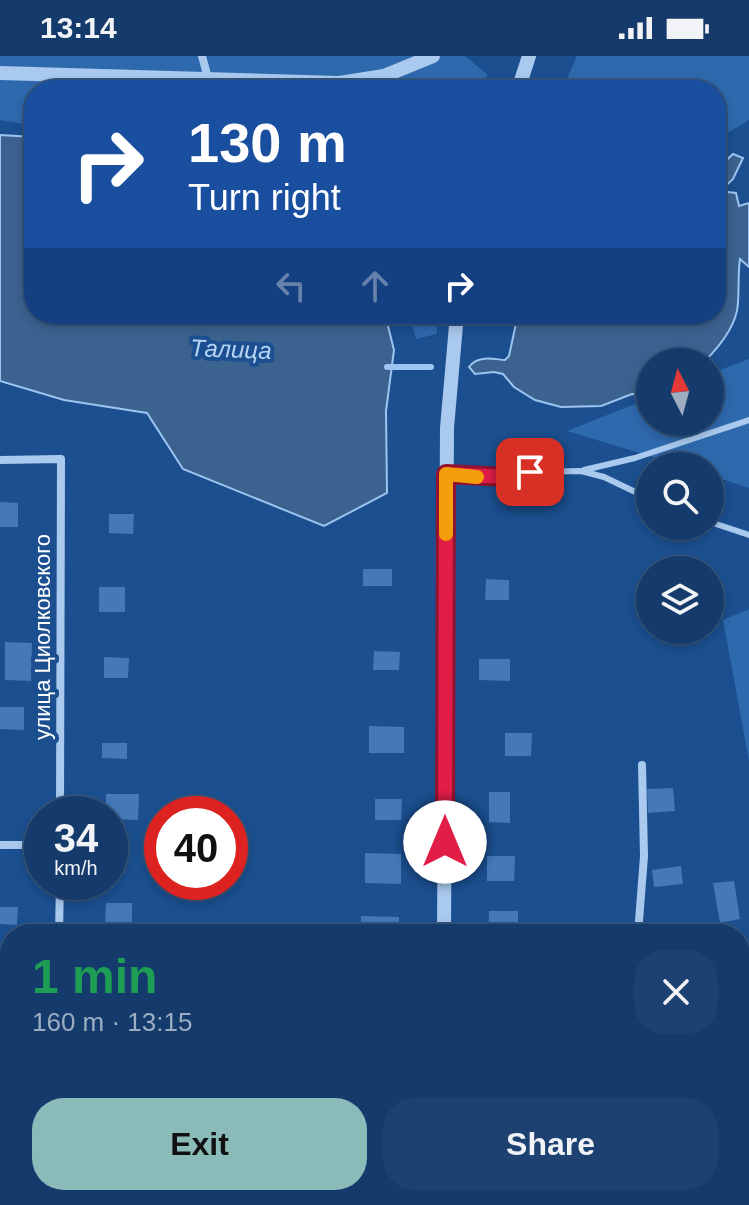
<!DOCTYPE html>
<html lang="en">
<head>
<meta charset="utf-8">
<style>
	body { margin:0; font-family:Arial,sans-serif; background:#1d4271; color:#f1f3f6; height:100vh; display:flex; flex-direction:column; font-size:30px; white-space:nowrap }
	* { box-sizing:border-box; margin:0 }
	p { font-size:26px; color:#9dadc1 }
	.icon { flex:none; width:44px; height:44px; fill:none; stroke:currentColor; stroke-width:2; stroke-linecap:round; stroke-linejoin:round }
	.map { position:relative; flex:1; overflow:hidden }
	.panel { position:absolute; left:0px; top:868px; width:750px; height:282px; display:flex; flex-direction:column; background:#143b6b; border-radius:32px 32px 0 0; box-shadow:0 4px 12px #0003,0 0 0 2px #33557e }
	.panel>* { flex:none }
	.hud { position:absolute; left:24px; top:24px; width:702px; height:244px; border-radius:32px; box-shadow:0 4px 12px #0003,0 0 0 2px #33557e; background:#1a4fa0; color:#fff; overflow:hidden }
	.needle { width:52px; rotate:354deg }
	.controls { position:absolute; left:636px; top:292px; display:grid; gap:16px }
	.controls a { display:grid; place-items:center; width:88px; height:88px; border-radius:50%; background:#143b6b; box-shadow:0 4px 12px #0003,0 0 0 2px #33557e; font-size:40px }
	.speed { position:absolute; left:24px; top:740px; display:flex; gap:16px; font-size:40px; font-weight:700; text-align:center }
	.speed>* { display:grid; place-content:center; width:104px; height:104px; border-radius:50%; background:#143b6b; box-shadow:0 4px 12px #0003,0 0 0 2px #33557e; line-height:1 }
	.speed small { font-size:20px; font-weight:400 }
	.speed .limit { border:12px solid #d22; background:#fff; color:#111 }
	.pin { position:absolute; display:grid; place-items:center; width:68px; height:68px; color:#fff; margin:-34px; border-radius:16px; box-shadow:0 4px 12px #0006 }
	.me { position:absolute; width:88px; margin:-44px; rotate:0deg; stroke-linejoin:round; filter:drop-shadow(0 0 6px #0008) }
	.turn { display:flex; align-items:center; gap:28px; height:168px; padding:0 32px; font-size:36px }
	.turn .icon { width:104px; height:104px; stroke-width:2.5 }
	.turn b { display:block; font-size:56px; line-height:68px }
	.lanes { display:flex; align-items:center; height:76px; padding:0 32px; background:#0003; justify-content:center; gap:40px; direction:ltr }
	.lanes .off { opacity:.35 }
	.round { display:grid; place-items:center; flex:none; width:84px; height:84px; border-radius:32px; background:#1d4271 }
	.head { display:flex; align-items:center; justify-content:space-between; height:136px; padding:0 32px }
	h1 { font-size:48px; font-weight:700; line-height:60px; color:#1e9e55 }
	.primary-button { display:flex; gap:16px; margin-top:auto; padding:16px 32px }
	.primary-button a { flex:1; height:92px; border-radius:32px; background:#8bbbb9; color:#111; font-size:32px; font-weight:700; line-height:92px; text-align:center }
	.primary-button a+a { background:#1d4271; color:#f1f3f6 }
	.status { display:flex; justify-content:space-between; align-items:center; height:56px; padding:0 40px; background:#143b6b; direction:ltr }
	.status svg { height:22px; fill:currentColor }
	.map>svg:first-child { display:block }
	.green { fill:#2e69ad }
	.water { fill:#3c6290; stroke:#9cc4f0; stroke-width:2 }
	.lines { fill:none; stroke-linecap:round; stroke-linejoin:round }
	.stream { stroke:#9cc4f0; stroke-width:6 }
	.building { fill:#4478b7 }
	.service { stroke:#a9c9ee; stroke-width:6 }
	.minor { stroke:#a9c9ee; stroke-width:8 }
	.tertiary { stroke:#a9c9ee; stroke-width:14 }
	.route-casing { stroke:#92132f; stroke-width:20 }
	.route { stroke:#e11d48; stroke-width:14 }
	.slow { stroke:#f59e0b; stroke-width:14 }
	.labels { text-anchor:middle; dominant-baseline:central; stroke-width:8; stroke-linejoin:round; paint-order:stroke }
	.street-label { font-size:22px; fill:#fff; stroke:#1b4f8f }
	.water-label { font-size:24px; font-style:italic; fill:#b5d3f5; stroke:#1b4f8f }
</style>
</head>
<body>
<div class="status"><b>13:14</b><svg viewBox="0 0 49 12"><path d="M0 12V9h3v3zM5 12V6h3v6zM10 12V3h3v9zM15 12V0h3v12zM26 1h20v11H26zM47 4h2v5h-2z"/></svg></div>
<div class="map">
<svg width="749" height="1149" viewBox="0 0 749 1149">
	<rect width="100%" height="100%" fill="#1b4f8f"/>
	<g class="green">
		<path d="M0 0H465L487 18 484 34H34V70L0 64Z"/>
		<path d="M577 0H749V64L716 84V34H562Z"/>
		<path d="M409 258H436L437 278 416 283Z"/>
		<path d="M749 303V432L710 419V410H683L567 375 650 342V366H710V318Z"/>
		<path d="M749 553V705L723 564Z"/>
	</g>
	<g class="water">
		<path d="M0 79 34 81V258H385L394 294 386 355 387 437 324 470 183 413 147 357 64 344 0 325Z"/>
		<path d="M733 98 743 102 733 123 716 139V114Z"/>
		<path d="M728 136 736 137 739 150 749 147V211L740 203C738 217 739 232 738 247 737 269 719 291 704 306H650V339L632 338 601 350 561 351 535 344 514 331 503 318 494 316 475 318 469 311C478 299 492 303 505 304L509 300 518 258H716V141Z"/>
	</g>
	<g class="lines">
		<path class="stream" d="M387 311H431"/>
	</g>
	<g class="building">
		<path d="M0 446 18 447V471H0Z"/>
		<path d="M109 458H134L133 478 109 477Z"/>
		<rect x="363" y="513" width="29" height="17"/>
		<path d="M486 523 509 524V544H485Z"/>
		<rect x="99" y="531" width="26" height="25"/>
		<path d="M5 586 32 587 31 625 5 624Z"/>
		<path d="M374 595 400 596 399 614H373Z"/>
		<path d="M104 601 129 602 128 622H104Z"/>
		<path d="M479 603H510V625L479 624Z"/>
		<path d="M0 651H24V674L0 673Z"/>
		<path d="M369 670 404 671V697H369Z"/>
		<path d="M505 677H532L531 700H505Z"/>
		<path d="M102 687H127V703L102 702Z"/>
		<path d="M673 732 675 755 648 757 647 733Z"/>
		<path d="M489 736H510V767L489 766Z"/>
		<path d="M106 738H139L138 764 110 763V758H106Z"/>
		<path d="M375 743H402L401 764H375Z"/>
		<path d="M365 797 401 798V828L365 827Z"/>
		<path d="M487 800H515L514 825H487Z"/>
		<path d="M681 810 683 828 654 831 652 814Z"/>
		<path d="M734 825 740 863 720 867 713 827Z"/>
		<path d="M106 847H132V869H105Z"/>
		<path d="M0 851H18L17 869 0 868Z"/>
		<path d="M489 855H518V878H488Z"/>
		<path d="M361 860 399 861V876H360Z"/>
		<rect x="0" y="909" width="10" height="22"/>
		<rect x="0" y="976" width="10" height="26"/>
		<rect x="0" y="1037" width="10" height="24"/>
		<rect x="0" y="1116" width="10" height="18"/>
		<path d="M105 1144 150 1145V1149H105Z"/>
	</g>
	<g class="lines">
		<g class="service">
			<path d="M584 414 635 402 749 364"/>
			<path d="M446 418 507 421 530 416 581 415 604 421 650 443"/>
			<path d="M710 466 749 479"/>
		</g>
		<g class="minor">
			<path d="M202 0 208 22"/>
			<path d="M0 404 61 403 60 758"/>
			<path d="M0 789H42"/>
			<path d="M59 878 60 826"/>
			<path d="M638 878 644 800 642 709"/>
			<path d="M444 1140 611 1146"/>
			<path d="M55 1149V1140"/>
		</g>
		<g class="tertiary">
			<path d="M0 17 339 27 384 20 433 0"/>
			<path d="M518 34 529 0"/>
			<path d="M444 878 447 372 457 258"/>
			<path d="M444 1140V1149"/>
		</g>
	</g>
	<g class="lines">
		<defs>
			<path id="route" d="M445 786 446 418 507 421 530 416"/>
		</defs>
		<use href="#route" class="route-casing"/>
		<use href="#route" class="route"/>
		<path class="slow" d="M446 478V418L477 421"/>
	</g>
	<g class="labels">
		<g class="street-label">
			<text transform="translate(42 581) rotate(-90)">улица Циолковского</text>
		</g>
		<g class="water-label">
			<text transform="translate(231 293) rotate(2)">Талица</text>
		</g>
	</g>
</svg>
<div class="controls">
<a><svg class="needle" viewBox="-14 -14 28 28"><path d="M0-13l5 13h-10z" fill="#e53935"/><path d="M0 13l5-13h-10z" fill="#9dadc1"/></svg></a>
<a><svg class="icon" aria-label="search" viewBox="0 0 24 24"><circle cx="10" cy="10" r="6"/><path d="M15 15l6 6"/></svg></a>
<a><svg class="icon" aria-label="layers" viewBox="0 0 24 24"><path d="M12 4l9 5-9 5-9-5zM3 14l9 5 9-5"/></svg></a>
</div>
<div class="speed"><div>34<small>km/h</small></div><div class="limit">40</div></div>
<div class="pin" style="left:530px;top:416px;background:#d93025"><svg class="icon" aria-label="arrive" viewBox="0 0 24 24"><path d="M6 21V4h12l-3 4 3 4H6"/></svg></div>
<svg class="me" style="left:445px;top:786px" viewBox="-20 -20 40 40"><circle r="19" fill="#fff"/><path d="M0-13L10 11 0 6-10 11z" fill="#e11d48"/></svg>
<div class="hud">
<div class="turn"><svg class="icon" aria-label="right" viewBox="0 0 24 24"><path d="M7 20v-9h11M14 6l5 5-5 5"/></svg><div><b>130 m</b>Turn right</div></div>
<div class="lanes"><svg class="icon off" aria-label="left" viewBox="0 0 24 24"><path d="M17 20v-9H6M10 6l-5 5 5 5"/></svg><svg class="icon off" aria-label="ahead" viewBox="0 0 24 24"><path d="M12 20V5M6 11l6-6 6 6"/></svg><svg class="icon" aria-label="right" viewBox="0 0 24 24"><path d="M7 20v-9h11M14 6l5 5-5 5"/></svg></div>
</div>
<section class="panel">
<div class="head"><div><h1>1 min</h1><p>160 m · 13:15</p></div><a class="round"><svg class="icon" aria-label="close" viewBox="0 0 24 24"><path d="M6 6l12 12M18 6L6 18"/></svg></a></div>
<div class="primary-button"><a>Exit</a><a>Share</a></div>
</section>
</div>
</body>
</html>
